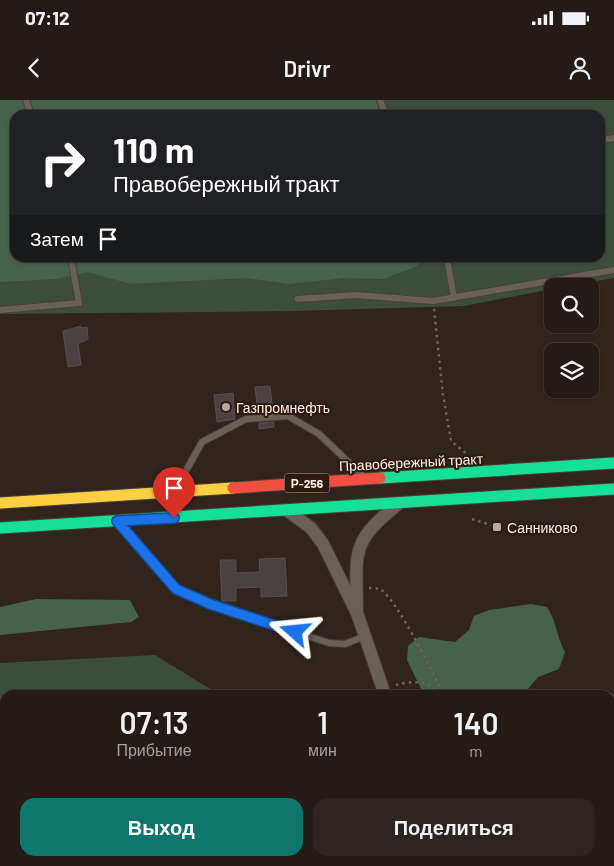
<!DOCTYPE html>
<html lang="ru">
<head>
<meta charset="utf-8">
<style>
	body { margin:0; font-family:Barlow,sans-serif; background:#2d241f; color:#f1f3f6; height:100vh; display:flex; flex-direction:column; font-size:19px; white-space:nowrap }
	* { box-sizing:border-box; margin:0 }
	p { font-size:16px; color:#a3a1a1 }
	.icon { flex:none; width:28px; height:28px; fill:none; stroke:currentColor; stroke-width:2; stroke-linecap:round; stroke-linejoin:round }
	.map { position:relative; flex:1; overflow:hidden }
	.details { position:absolute; left:0px; top:590px; width:615px; height:176px; display:flex; flex-direction:column; background:#251b16; border-radius:15px 15px 0 0; box-shadow:0 1px 4px #0004,0 0 0 1px #423935 }
	.details>* { flex:none }
	.banner { position:absolute; left:10px; top:10px; width:595px; height:152px; border-radius:15px; box-shadow:0 1px 4px #0004,0 0 0 1px #423935; background:#202124; color:#fff; overflow:hidden }
	.fabs { position:absolute; left:544px; top:178px; display:grid; gap:10px }
	.fabs a { display:grid; place-items:center; width:55px; height:55px; border-radius:10px; background:#251b16; box-shadow:0 1px 4px #0004,0 0 0 1px #423935; font-size:25px }
	.pin { position:absolute; display:grid; place-items:center; width:42px; height:42px; color:#fff; margin:-51px -21px; border-radius:50% 50% 50% 0; rotate:-45deg; box-shadow:0 0 5px #0007 }
	.pin .icon { rotate:45deg }
	.me { position:absolute; width:55px; margin:-28px; rotate:288deg; stroke-linejoin:round; filter:drop-shadow(0 0 4px #0008) }
	.turn { display:flex; align-items:center; gap:18px; height:105px; padding:0 20px; font-size:22px }
	.turn .icon { width:65px; height:65px; stroke-width:2.5 }
	.turn b { display:block; font-size:35px; line-height:42px }
	.then { display:flex; align-items:center; height:48px; padding:0 20px; background:#0003; gap:10px; font-size:19px }
	.eta { display:flex; justify-content:space-evenly; align-items:center; height:85px; text-align:center }
	.eta b { font-size:30px; font-weight:600; line-height:35px }
	.action { display:flex; gap:10px; margin-top:auto; padding:10px 20px }
	.action a { flex:1; height:58px; border-radius:15px; background:#0f766e; color:#fff; font-size:20px; font-weight:600; line-height:58px; text-align:center }
	.action a+a { background:#2d241f; color:#f1f3f6 }
	.status { display:flex; justify-content:space-between; align-items:center; height:35px; padding:0 25px; background:#251b16; direction:ltr }
	.status svg { height:14px; fill:currentColor }
	header { display:flex; justify-content:space-between; align-items:center; height:65px; padding:0 20px; background:#251b16; font-size:22px; font-weight:600 }
	.map>svg:first-child { display:block }
	.green { fill:#3c4d3e; fill-rule:evenodd }
	.forest { fill:#46624c }
	.building { fill:#4a4143; stroke:#574e50 }
	.lines { fill:none; stroke-linecap:round; stroke-linejoin:round }
	.lane-casing { stroke:#4a3f3b; stroke-width:8 }
	.street-casing { stroke:#4a3f3b; stroke-width:14 }
	.fast-casing { stroke:#4a3f3b; stroke-width:13 }
	.slow-casing { stroke:#4a3f3b; stroke-width:13 }
	.jam-casing { stroke:#4a3f3b; stroke-width:13 }
	.path { stroke:#6d645e; stroke-width:2.5; stroke-dasharray:2.5 4; stroke-linecap:butt }
	.lane { stroke:#6a605a; stroke-width:6 }
	.street { stroke:#6a605a; stroke-width:12 }
	.fast { stroke:#16e098; stroke-width:11 }
	.slow { stroke:#ffcf43; stroke-width:11 }
	.jam { stroke:#f24e42; stroke-width:11 }
	.route-casing { stroke:#114b97; stroke-width:12 }
	.route { stroke:#1a73e8; stroke-width:9 }
	.poi-dot { fill:#b6a9a2; stroke:#2f180c; stroke-width:2 }
	.labels { text-anchor:middle; dominant-baseline:central; stroke-width:4; stroke-linejoin:round; paint-order:stroke }
	.shield { fill:#2f180c; stroke:#c0afa7; stroke-width:1 }
	.shield-label { font-size:12px; font-weight:bold; fill:#fef0ea }
	.poi-label { font-size:14px; fill:#fef0ea; stroke:#2f180c; text-anchor:start }
	.street-label { font-size:14px; fill:#fef0ea; stroke:#2f180c }
</style>
</head>
<body>
<div class="status"><b>07:12</b><svg viewBox="0 0 49 12"><path d="M0 12V9h3v3zM5 12V6h3v6zM10 12V3h3v9zM15 12V0h3v12zM26 1h20v11H26zM47 4h2v5h-2z"/></svg></div>
<header><svg class="icon" aria-label="back" viewBox="0 0 24 24"><path d="M15 5l-7 7 7 7"/></svg>Drivr<svg class="icon" aria-label="person" viewBox="0 0 24 24"><circle cx="12" cy="8" r="4"/><path d="M4 21q1-7 8-7t8 7"/></svg></header>
<div class="map">
<svg width="614" height="766" viewBox="0 0 614 766">
	<rect width="100%" height="100%" fill="#31241d"/>
	<g class="green">
		<path d="M0 0H614V178L568 186H552V189L464 206 293 211 0 214ZM15 15H600V158H15Z"/>
		<path d="M155 555 220 595H5V761H315L316 766H0V563Z"/>
		<path d="M610 595H614V766H514L513 761H610Z"/>
	</g>
	<g class="forest">
		<path d="M0 0H376L380 15H15V158H424L415 167 383 179 344 178 289 184 246 178 131 184 87 172 55 179 0 182Z"/>
		<path d="M36 499 130 500 139 517 131 522 0 535V507Z"/>
		<path d="M531 504 547 507C557 522 556 536 565 552L559 569 538 577 523 595H424L407 560 408 546 419 537 455 542 469 530 474 516 489 510Z"/>
		<path d="M315 761H357L358 766H316Z"/>
		<path d="M470 761H513L514 766H471Z"/>
	</g>
	<g class="building">
		<path d="M81 226V228L87 227 88 239 78 244 81 265 68 267 63 231Z"/>
		<path d="M270 286 273 312 258 313 255 287Z"/>
		<path d="M233 293 235 319 217 322 214 295Z"/>
		<path d="M274 322V327L259 329V323Z"/>
		<path d="M285 458 287 496 261 497V487L236 488V501H222L220 460H236V473L260 472 259 459Z"/>
	</g>
	<g class="lines">
		<defs>
			<g id="lane">
				<path d="M26 0 31 15"/>
				<path d="M380 0 386 15"/>
				<path d="M600 40 614 38"/>
				<path d="M447 158 454 198"/>
				<path d="M298 199 356 195 433 201 614 170"/>
				<path d="M0 210 79 203 71 158"/>
				<path d="M177 387 202 342 246 319 288 316 319 334 362 375"/>
				<path d="M121 426 176 489 210 504 329 543 345 544 365 536"/>
			</g>
			<g id="street">
				<path d="M288 411 311 428 323 444 357 513 385 595"/>
				<path d="M357 508C356 451 351 442 398 404"/>
				<path d="M443 761 445 766"/>
			</g>
			<g id="fast">
				<path d="M380 378 614 363"/>
				<path d="M0 428 614 389"/>
			</g>
			<path id="slow" d="M0 403 233 388"/>
			<path id="jam" d="M233 388 380 378"/>
		</defs>
		<use href="#lane" class="lane-casing"/>
		<use href="#street" class="street-casing"/>
		<use href="#fast" class="fast-casing"/>
		<use href="#slow" class="slow-casing"/>
		<use href="#jam" class="jam-casing"/>
		<g class="path">
			<path d="M434 209 443 295 451 341 467 354"/>
			<path d="M472 419 497 427"/>
			<path d="M369 488C372 488 377 488 380 489 397 499 434 575 444 595"/>
			<path d="M396 585C410 581 431 579 439 595"/>
			<path d="M610 595H614"/>
		</g>
		<use href="#lane" class="lane"/>
		<use href="#street" class="street"/>
		<use href="#fast" class="fast"/>
		<use href="#slow" class="slow"/>
		<use href="#jam" class="jam"/>
	</g>
	<g class="lines">
		<defs>
			<path id="route" d="M174 418 117 421 176 489 210 504 295 532"/>
		</defs>
		<use href="#route" class="route-casing"/>
		<use href="#route" class="route"/>
	</g>
	<g class="poi-dot">
		<circle cx="226" cy="307" r="5"/>
		<rect x="492" y="422" width="10" height="10" rx="2.5"/>
	</g>
	<g class="labels">
		<rect class="shield" x="284.5" y="373.5" width="45" height="19" rx="4"/>
		<g class="shield-label">
			<text x="307" y="383">Р-256</text>
		</g>
		<g class="poi-label">
			<text x="236" y="307">Газпромнефть</text>
			<text x="507" y="427">Санниково</text>
		</g>
		<g class="street-label">
			<text transform="translate(411 362) rotate(-3)">Правобережный тракт</text>
		</g>
	</g>
</svg>
<div class="fabs">
<a><svg class="icon" aria-label="search" viewBox="0 0 24 24"><circle cx="10" cy="10" r="6"/><path d="M15 15l6 6"/></svg></a>
<a><svg class="icon" aria-label="layers" viewBox="0 0 24 24"><path d="M12 4l9 5-9 5-9-5zM3 14l9 5 9-5"/></svg></a>
</div>
<div class="pin" style="left:174px;top:418px;background:#d93025"><svg class="icon" aria-label="arrive" viewBox="0 0 24 24"><path d="M6 21V4h12l-3 4 3 4H6"/></svg></div>
<svg class="me" style="left:295px;top:532px" viewBox="-20 -20 40 40"><path d="M0-17L14 15 0 8-14 15z" fill="#1a73e8" stroke="#fff" stroke-width="4"/></svg>
<div class="banner">
<div class="turn"><svg class="icon" aria-label="right" viewBox="0 0 24 24"><path d="M7 20v-9h11M14 6l5 5-5 5"/></svg><div><b>110 m</b>Правобережный тракт</div></div>
<div class="then">Затем<svg class="icon" aria-label="arrive" viewBox="0 0 24 24"><path d="M6 21V4h12l-3 4 3 4H6"/></svg></div>
</div>
<section class="details">
<div class="eta">
<div><b>07:13</b><p>Прибытие</p></div>
<div><b>1</b><p>мин</p></div>
<div><b>140</b><p>m</p></div>
</div>
<div class="action"><a>Выход</a><a>Поделиться</a></div>
</section>
</div>
</body>
</html>
